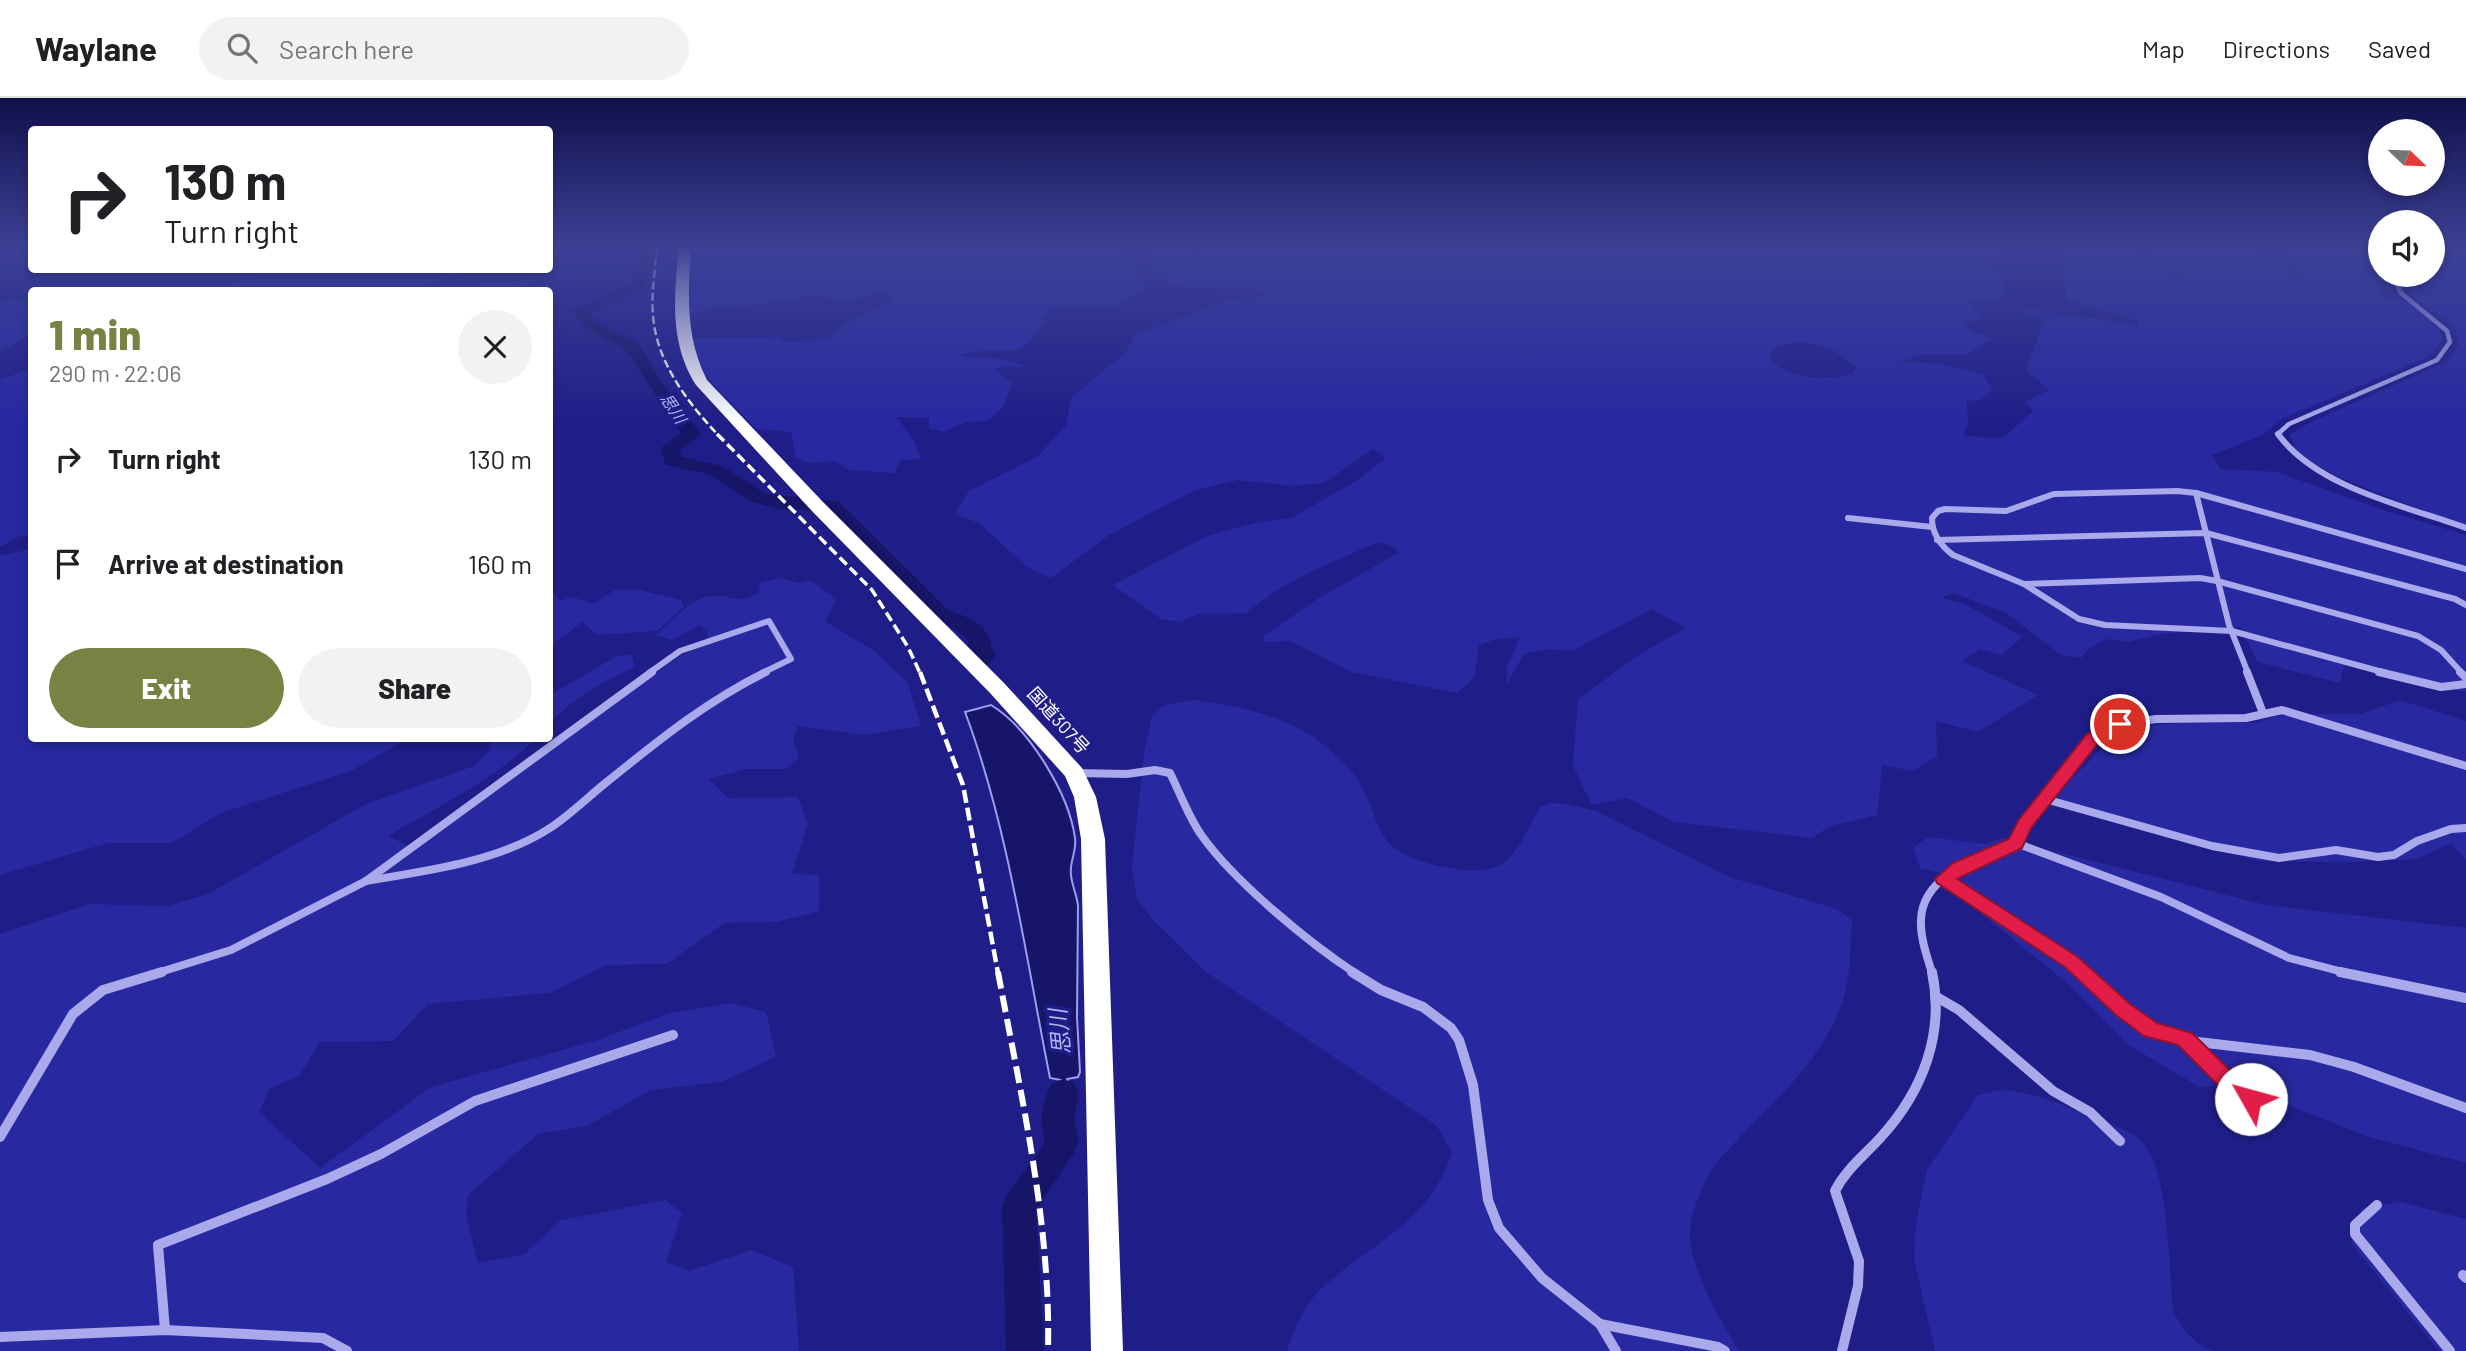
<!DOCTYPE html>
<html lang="en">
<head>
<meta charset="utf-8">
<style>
	body { margin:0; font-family:Barlow,"Noto Sans JP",sans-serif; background:#f2f2f2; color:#202124; height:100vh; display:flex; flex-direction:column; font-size:26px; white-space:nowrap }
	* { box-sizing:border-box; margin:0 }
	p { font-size:23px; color:#757577 }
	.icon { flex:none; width:38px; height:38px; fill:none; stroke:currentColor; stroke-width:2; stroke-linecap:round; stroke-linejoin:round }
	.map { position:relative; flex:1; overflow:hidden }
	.panel { position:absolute; left:28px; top:189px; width:525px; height:455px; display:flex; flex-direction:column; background:#fff; border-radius:7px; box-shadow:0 4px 10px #0003 }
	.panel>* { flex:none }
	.banner { position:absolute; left:28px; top:28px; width:525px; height:147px; border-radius:7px; box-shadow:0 4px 10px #0003; background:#fff; color:#202124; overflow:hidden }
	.needle { width:46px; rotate:113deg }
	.fabs { position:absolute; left:2368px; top:21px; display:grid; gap:14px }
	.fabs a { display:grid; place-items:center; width:77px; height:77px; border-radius:50%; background:#fff; box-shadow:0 4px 10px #0003; font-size:35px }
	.pin { position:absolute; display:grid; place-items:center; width:60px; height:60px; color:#fff; margin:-30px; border:4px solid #fff; border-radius:50%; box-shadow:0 2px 7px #0007 }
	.me { position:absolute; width:77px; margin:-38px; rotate:308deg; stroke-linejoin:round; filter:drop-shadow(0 0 5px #0008) }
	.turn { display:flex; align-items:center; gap:24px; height:147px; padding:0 21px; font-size:32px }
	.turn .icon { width:91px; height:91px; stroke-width:2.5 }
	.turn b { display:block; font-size:49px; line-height:60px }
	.round { display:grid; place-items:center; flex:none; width:74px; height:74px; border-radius:37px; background:#f2f2f2 }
	.headline { display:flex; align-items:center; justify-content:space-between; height:119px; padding:0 21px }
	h1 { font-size:42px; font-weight:800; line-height:52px; color:#788343 }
	.action { display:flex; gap:14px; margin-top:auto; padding:14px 21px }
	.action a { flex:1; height:80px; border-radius:42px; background:#788343; color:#fff; font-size:28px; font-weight:800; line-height:80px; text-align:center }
	.action a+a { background:#f2f2f2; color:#202124 }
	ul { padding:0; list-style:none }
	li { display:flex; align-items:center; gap:21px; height:105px; padding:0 21px }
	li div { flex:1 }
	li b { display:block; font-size:26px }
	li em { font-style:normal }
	header { display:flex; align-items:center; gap:42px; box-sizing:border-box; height:98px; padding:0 35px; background:#fff; border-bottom:2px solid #e0e0e0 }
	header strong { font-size:33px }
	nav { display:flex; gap:38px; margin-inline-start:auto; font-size:24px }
	.search { width:490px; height:63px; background:#f2f2f2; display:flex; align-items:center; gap:18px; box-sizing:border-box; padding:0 24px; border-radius:38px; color:#757577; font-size:26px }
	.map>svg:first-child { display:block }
	.green { fill:#2829a1; fill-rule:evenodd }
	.water { fill:#161567; stroke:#9c9eed; stroke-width:2 }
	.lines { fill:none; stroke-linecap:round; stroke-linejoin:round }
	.river { fill:#161567; fill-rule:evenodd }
	.street-far3 { stroke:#a9a9eb; stroke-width:4.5 }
	.street-far2 { stroke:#a9a9eb; stroke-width:6 }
	.street-far1 { stroke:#a9a9eb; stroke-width:8 }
	.street { stroke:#a9a9eb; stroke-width:10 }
	.highway { fill:#fff; fill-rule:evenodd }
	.rail-far3 { stroke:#fff; stroke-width:2.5; stroke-dasharray:8 3.5; stroke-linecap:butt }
	.rail-far2 { stroke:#fff; stroke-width:3.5; stroke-dasharray:10 4.5; stroke-linecap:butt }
	.rail-far1 { stroke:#fff; stroke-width:4.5; stroke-dasharray:13 5; stroke-linecap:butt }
	.rail { stroke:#fff; stroke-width:6; stroke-dasharray:17 7; stroke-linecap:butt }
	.route { fill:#e11d48; stroke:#92132f; stroke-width:2 }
	.labels { text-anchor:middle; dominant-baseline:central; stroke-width:7; stroke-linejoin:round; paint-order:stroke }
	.far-water-label { font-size:16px; font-style:italic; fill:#b4b5f2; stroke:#1f1e88 }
	.street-label { font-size:18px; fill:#fff; stroke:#1f1e88 }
	.near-water-label { font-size:23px; font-style:italic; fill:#b4b5f2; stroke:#1f1e88 }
</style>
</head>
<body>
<header>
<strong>Waylane</strong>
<div class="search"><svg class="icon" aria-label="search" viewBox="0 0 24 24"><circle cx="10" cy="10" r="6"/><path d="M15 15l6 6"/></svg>Search here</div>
<nav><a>Map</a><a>Directions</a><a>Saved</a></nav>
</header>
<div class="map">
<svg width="2466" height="1253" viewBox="0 0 2466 1253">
	<rect width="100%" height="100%" fill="#1f1e88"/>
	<g class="green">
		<path d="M691 149H1117L1111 152C1132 156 1137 168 1144 187L1119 210 1051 209C1044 220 1036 239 1026 246 1008 260 982 247 960 258 983 261 1000 257 1024 269H1001L995 272 1012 285 1003 309 987 323 966 324 943 334 929 330V320L897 319 915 345 921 361 900 362 895 375 849 372 835 363 809 365 796 360 791 334 756 331 701 273 691 241 777 239 788 244 829 240C846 218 875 216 895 198L876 194 863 200 838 203 816 197 804 198 789 203 708 211 693 216 684 214Z"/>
		<path d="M1140 149H2007L2004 154 1955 164 1953 169 1983 171 2005 177 2002 188 2008 194 1996 202 1976 201 1970 208 1986 220 1964 225 1971 233 1992 241 1966 257H1914L1911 261 1899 263C1926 264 1959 268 1984 277L1992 292 1980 302 1967 303 1968 325 1964 338 2003 340 2033 313 2025 304 2049 292 2026 272 2045 221 2025 218 2019 213 2028 209 2068 219 2098 220 2138 228V223L2067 202 2062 165 2066 163 2065 149H2120L2182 181 2183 178 2160 160 2137 149H2241L2239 152 2279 162 2295 182 2301 173 2291 157 2301 149H2380V177H2391L2379 194 2385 201 2407 203 2438 230 2443 242 2428 259 2282 321 2261 338 2212 357 2220 371 2277 374 2380 411 2466 437V573L2450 557 2465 583 2466 593 2446 592 2377 569 2344 568 2340 585 2258 564 2240 529 2162 536 2128 544 2108 541 2089 550 2081 560 2061 557 2006 515 1954 495 1941 500 1965 506 2022 539 2002 557 1980 551 1962 563 2038 597 1978 634 1936 623 1937 658 1913 673 1882 667 1877 717 1830 728 1812 740 1674 724 1627 700 1592 707 1573 668 1578 601 1640 556 1686 530 1652 511 1572 553 1549 551 1524 556 1506 587 1507 570 1520 539 1496 541 1479 547 1474 580 1457 595 1351 574 1291 543 1265 544 1264 538 1319 500 1398 455 1396 450 1379 444C1333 464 1285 481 1247 515L1198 516 1181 524 1161 521 1113 487 1207 438 1255 425 1292 420 1359 381 1386 360 1373 351 1324 385 1291 388 1238 382 1193 393 1109 437 1051 480 1027 469 979 425 955 416 969 393 1038 358 1066 327 1071 300 1126 254 1136 236 1232 201 1266 197 1261 191 1191 190 1169 186 1151 162 1189 165 1209 162 1199 154 1147 155ZM1798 243 1831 250 1852 267H1857L1852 276C1823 283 1795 281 1770 263L1772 251Z"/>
		<path d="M2466 150V428C2434 415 2313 375 2297 353 2294 349 2292 342 2290 337L2307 326 2448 263 2459 246C2457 241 2456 233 2454 230 2440 211 2400 205 2411 177H2432L2433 167Z"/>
		<path d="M258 172H485L445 180 412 192H222Z"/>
		<path d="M533 182 521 192H442L493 184Z"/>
		<path d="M31 200V236L0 254V204Z"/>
		<path d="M31 270V437L17 439 0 449V282Z"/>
		<path d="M31 451 32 640 406 641 353 672 221 715 172 745H108L0 777V458Z"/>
		<path d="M780 480 799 485 810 482 836 501 825 523 874 553 908 585 921 628 863 637 798 628 793 642 799 660 785 671H746L709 681 728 700 798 699 808 726 792 775 819 778V813L777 824 724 825 667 866 607 867 549 895 428 906 393 943 320 944 299 978 270 990 259 1014 320 1070 431 989 598 942 667 916 731 905 766 914 776 959 721 984 651 992 587 1028 538 1036 468 1097 466 1117 478 1165 523 1157 561 1122 665 1102 682 1115 666 1164 689 1173 751 1152 793 1169 799 1253H0V836L90 806 167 808 208 796 366 706 474 668 491 651V644L498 641H535C495 682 437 709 388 738L409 748 677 560 707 545 708 535 700 527 672 542 656 537C671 524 689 501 711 498 733 495 731 509 759 495L760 485Z"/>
		<path d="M636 491 681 502 684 509 657 533 598 537 582 524 550 548V492L560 503 572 499 593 506 615 492Z"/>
		<path d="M632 557 635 569C603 584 574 599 550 625V597L617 558Z"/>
		<path d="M1194 602C1237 608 1279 616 1315 640 1328 650 1349 667 1357 681 1370 700 1374 725 1387 743 1404 766 1478 781 1502 766 1519 755 1530 726 1540 709L1551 705 1567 706 1596 713 1729 779 1837 811 1852 822C1850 847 1851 875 1844 898 1825 967 1758 1015 1714 1068 1703 1088 1691 1111 1690 1134 1689 1171 1721 1222 1739 1253H1287C1293 1233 1304 1207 1320 1192 1371 1144 1428 1127 1452 1055L1437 1028 1206 874 1152 821 1137 801 1132 770 1144 655 1152 618 1165 607Z"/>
		<path d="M2400 602 2466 623V762L2451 745 2417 761 2349 764 2259 763 2057 706 2061 692 2103 649 2139 629 2193 623 2256 625 2283 616H2360Z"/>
		<path d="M1928 739 1985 746 2003 740 2266 807 2466 830V1065L2366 1038 2272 1001 2210 956 2187 953 2215 987 2201 990 2127 946 2066 884 1983 817 1955 778 1920 770 1913 750Z"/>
		<path d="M2000 992C2032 994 2058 1005 2087 1017 2105 1025 2131 1031 2144 1046 2169 1075 2169 1172 2173 1213 2183 1232 2192 1243 2211 1253H1935L1914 1161 1916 1125 1927 1072 1978 997Z"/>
		<path d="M2400 1104 2466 1121V1253H2439L2351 1145 2362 1110Z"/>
	</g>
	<path class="water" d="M991 607C1029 630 1069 696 1075 740 1077 753 1069 765 1071 777 1072 788 1077 797 1078 808L1077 919 1080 974 1078 979 1067 981 1070 994 1066 1016 1061 1018V1024L1058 1026 1055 1020 1061 982 1050 980C1026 860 1008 728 965 614Z"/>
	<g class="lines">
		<g class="river">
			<path d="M636 149H650L645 189 590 215 595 222 639 245 659 280 701 336 680 352 681 359 722 368 766 396 838 403 949 513C967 517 992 530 991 549L996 556 990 566 982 568 974 566 968 550V541L945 525 934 523 825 413 779 411 752 404 709 376 665 367 661 350 681 335 625 251 583 228 572 213 632 184Z"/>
			<path d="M1063 981 1074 985 1079 995 1074 1019 1078 1042 1074 1055 1036 1112 1044 1253H1006L1002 1108 1007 1097 1043 1048C1046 1038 1041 1029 1042 1019 1042 1008 1047 995 1052 985Z"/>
		</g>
		<g class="street-far3">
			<path d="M2432 159 2451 149"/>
			<path d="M2279 338 2278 336 2289 326 2437 262 2450 244 2447 233 2401 195 2397 187 2402 177"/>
		</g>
		<g class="street-far2">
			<path d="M2278 336C2317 390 2406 408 2466 430"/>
			<path d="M2196 395 2229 527 2248 575"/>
			<path d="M1848 420 1932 429"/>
			<path d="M1937 442 2206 435 2455 501 2466 507"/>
			<path d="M2024 486 2200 480 2217 483 2418 538 2441 552 2462 575"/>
			<path d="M649 575 680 553 769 523 791 561 762 575"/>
			<path d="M2386 575 2232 533 2105 527 2079 521 2024 486 1953 457C1941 448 1932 435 1932 420L1938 413 1945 411 2006 413 2054 396 2177 393 2196 395 2466 471"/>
		</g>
		<g class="street-far1">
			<path d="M2247 574 2263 615"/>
			<path d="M2379 574 2441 589 2466 586"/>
			<path d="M2460 574 2466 580"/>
			<path d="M1075 675 1127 676 1155 672 1170 675C1180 695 1189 720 1202 738 1234 783 1309 845 1355 875"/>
			<path d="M2045 701 2212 748 2279 760 2336 752 2378 759 2394 757 2417 743 2451 731 2466 730"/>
			<path d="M2016 745 2161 799 2289 860 2347 875"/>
			<path d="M1944 781 2071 864 2083 875"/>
			<path d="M366 783 652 574"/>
			<path d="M366 783C426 773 498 764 550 730 570 717 589 698 608 683 659 642 707 603 766 574"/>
			<path d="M157 875 231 852 366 783"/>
			<path d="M1932 875C1927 858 1920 840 1921 822 1922 776 1981 759 2016 745L2024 728 2093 640 2120 626 2156 621 2246 620 2282 612 2466 668"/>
		</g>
		<g class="street">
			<path d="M1352 874 1381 892 1423 909 1451 930 1459 942 1473 987 1488 1102 1499 1130 1542 1180 1600 1226 1616 1253"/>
			<path d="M2082 874 2151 932 2198 944 2310 957 2354 969 2466 1010"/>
			<path d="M2340 874 2466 900"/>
			<path d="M1935 898 1959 912 2053 993 2090 1014 2120 1043"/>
			<path d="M2187 943 2234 989 2251 1001"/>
			<path d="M0 1039 73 916 103 892 162 874"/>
			<path d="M2377 1107 2355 1127V1136L2450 1253"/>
			<path d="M2463 1177 2466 1180"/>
			<path d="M1600 1226 1718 1249 1725 1253"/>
			<path d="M165 1232 158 1147 327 1081 381 1056 475 1003 673 937"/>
			<path d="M0 1239 165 1232 323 1240 347 1253"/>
			<path d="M1842 1253 1858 1188 1859 1163 1835 1093C1846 1071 1865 1057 1881 1039 1923 993 1945 935 1932 874"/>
		</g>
		<path class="highway" d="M679 149H691C688 196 685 239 707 282L823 404 1004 585 1082 670 1096 699 1105 741 1123 1253H1091L1081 741 1074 699 1065 678 990 595 811 412 696 287C669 245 674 197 679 149Z"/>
		<path class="rail-far3" d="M657 149C655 174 650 201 654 226 660 269 690 307 719 338"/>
		<path class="rail-far2" d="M717 336 872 492 908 549 920 575"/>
		<path class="rail-far1" d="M920 574 963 687 998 875"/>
		<path class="rail" d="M998 874C1021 998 1051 1125 1048 1253"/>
	</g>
	<linearGradient id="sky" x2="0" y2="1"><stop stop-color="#11104b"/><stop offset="0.46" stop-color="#3c4196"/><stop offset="1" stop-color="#3c4196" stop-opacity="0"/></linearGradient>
	<rect width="2466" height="325" fill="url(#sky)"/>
	<path class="route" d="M2120 621 2128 626 2125 630 2099 644 2031 730 2022 750 1957 781 2078 859 2130 906 2157 925 2192 935 2241 983 2258 994 2261 1001 2258 1007 2251 1010 2226 995 2178 947 2144 938 2116 917 2065 869 1937 785 1935 781 1953 765 2009 741 2018 723 2087 636Z"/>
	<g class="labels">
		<g class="far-water-label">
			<text transform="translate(674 310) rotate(56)">思川</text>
		</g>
		<g class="street-label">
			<text transform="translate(1059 622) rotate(48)">国道307号</text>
		</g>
		<g class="near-water-label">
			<text transform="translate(1059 934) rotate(-96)">思川</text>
		</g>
	</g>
</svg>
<div class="fabs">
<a><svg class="needle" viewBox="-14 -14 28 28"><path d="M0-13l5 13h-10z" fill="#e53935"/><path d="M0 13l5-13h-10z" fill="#757577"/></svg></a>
<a><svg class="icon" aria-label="sound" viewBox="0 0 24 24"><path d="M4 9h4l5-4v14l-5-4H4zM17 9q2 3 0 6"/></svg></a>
</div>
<div class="pin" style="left:2120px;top:626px;background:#d93025"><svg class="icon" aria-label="arrive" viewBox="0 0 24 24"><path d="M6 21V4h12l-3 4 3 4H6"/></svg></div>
<svg class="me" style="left:2251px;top:1001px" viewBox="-20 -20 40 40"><circle r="19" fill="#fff"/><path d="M0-13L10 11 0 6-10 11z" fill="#e11d48"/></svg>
<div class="banner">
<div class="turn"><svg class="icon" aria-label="right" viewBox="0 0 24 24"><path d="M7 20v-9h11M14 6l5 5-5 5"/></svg><div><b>130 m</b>Turn right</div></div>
</div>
<section class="panel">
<div class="headline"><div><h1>1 min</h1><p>290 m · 22:06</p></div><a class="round"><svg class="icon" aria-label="close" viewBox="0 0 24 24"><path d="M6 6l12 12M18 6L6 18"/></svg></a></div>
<ul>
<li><svg class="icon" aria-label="right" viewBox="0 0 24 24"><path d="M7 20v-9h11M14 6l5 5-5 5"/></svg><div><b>Turn right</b></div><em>130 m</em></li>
<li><svg class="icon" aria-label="arrive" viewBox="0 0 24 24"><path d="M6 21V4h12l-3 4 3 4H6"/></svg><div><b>Arrive at destination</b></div><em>160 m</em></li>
</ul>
<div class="action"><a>Exit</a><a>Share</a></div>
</section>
</div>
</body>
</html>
